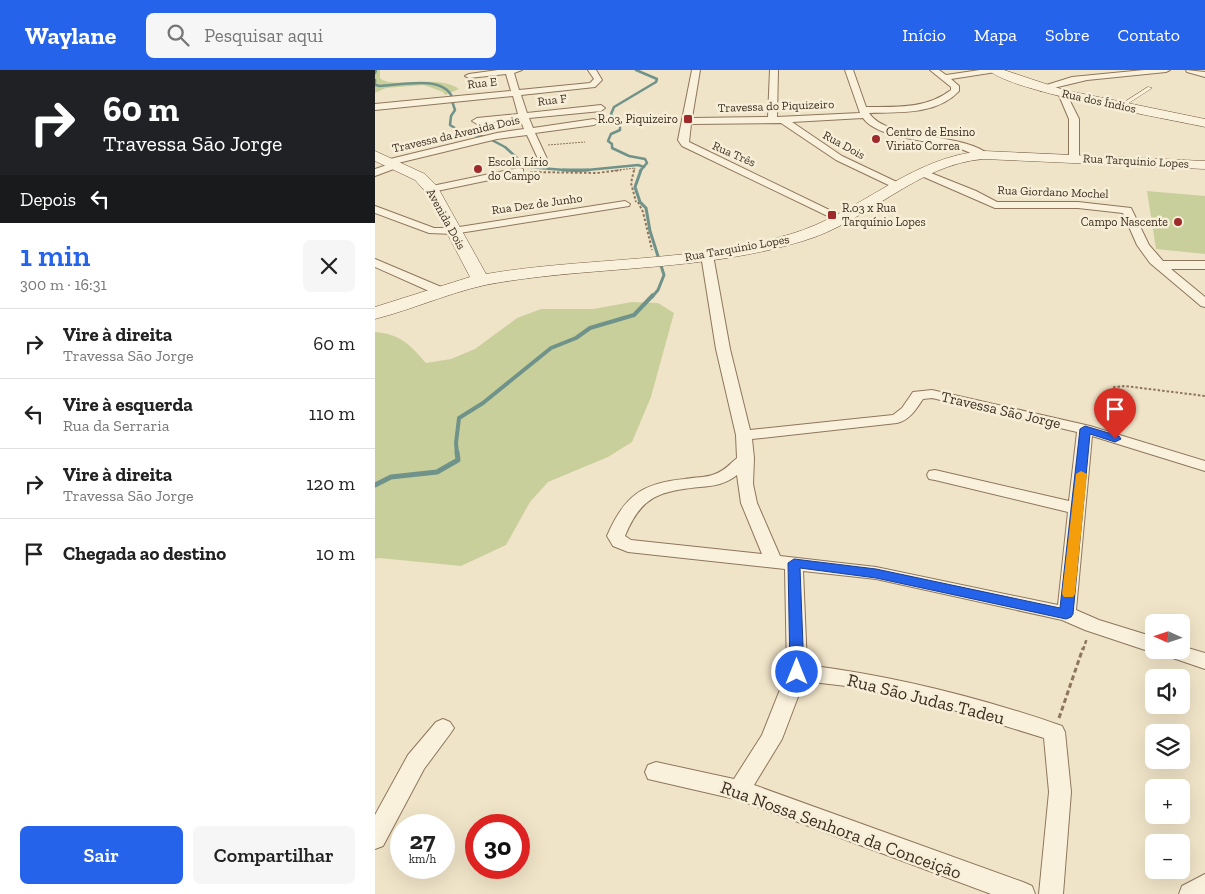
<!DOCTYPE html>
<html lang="pt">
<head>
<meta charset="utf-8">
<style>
	body { margin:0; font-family:"Zilla Slab",serif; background:#f6f6f6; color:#222; height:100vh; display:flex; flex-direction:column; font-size:19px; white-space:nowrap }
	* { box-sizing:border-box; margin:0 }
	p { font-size:16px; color:#767676 }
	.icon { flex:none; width:28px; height:28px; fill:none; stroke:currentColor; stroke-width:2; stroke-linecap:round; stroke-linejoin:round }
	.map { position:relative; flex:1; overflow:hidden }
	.drawer { display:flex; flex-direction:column; background:#fff; width:375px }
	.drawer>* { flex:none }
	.top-card { background:#202124; color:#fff; overflow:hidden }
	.needle { width:32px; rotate:273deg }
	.tools { position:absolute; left:770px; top:544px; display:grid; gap:10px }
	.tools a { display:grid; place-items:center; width:45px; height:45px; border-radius:8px; background:#fff; box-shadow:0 5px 20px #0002; font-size:25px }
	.speed { position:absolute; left:15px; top:744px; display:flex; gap:10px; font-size:25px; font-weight:700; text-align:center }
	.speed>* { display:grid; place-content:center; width:65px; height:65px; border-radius:50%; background:#fff; box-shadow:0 5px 20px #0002; line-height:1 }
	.speed small { font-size:12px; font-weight:400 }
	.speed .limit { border:8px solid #d22; background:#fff; color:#111 }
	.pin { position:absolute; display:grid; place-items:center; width:42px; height:42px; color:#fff; margin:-51px -21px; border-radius:50% 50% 50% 0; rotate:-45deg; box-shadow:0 0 5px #0007 }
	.pin .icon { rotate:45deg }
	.me { position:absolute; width:55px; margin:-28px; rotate:0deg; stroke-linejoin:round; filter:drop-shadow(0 0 4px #0008) }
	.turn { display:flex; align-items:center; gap:18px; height:105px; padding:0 20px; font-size:22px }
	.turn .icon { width:65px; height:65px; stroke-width:2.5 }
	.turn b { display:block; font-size:35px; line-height:42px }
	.then { display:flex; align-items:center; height:48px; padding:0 20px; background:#0003; gap:10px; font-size:19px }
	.round { display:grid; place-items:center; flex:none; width:52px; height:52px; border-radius:8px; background:#f6f6f6 }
	.headline { display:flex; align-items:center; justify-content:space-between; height:85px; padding:0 20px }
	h1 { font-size:30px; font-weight:600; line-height:38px; color:#2563eb }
	.cta { display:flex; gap:10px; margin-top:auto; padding:10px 20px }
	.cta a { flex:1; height:58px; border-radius:8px; background:#2563eb; color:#fff; font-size:20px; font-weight:600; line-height:58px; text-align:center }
	.cta a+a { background:#f6f6f6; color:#222 }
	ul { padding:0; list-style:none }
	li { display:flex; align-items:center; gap:15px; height:70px; padding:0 20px; border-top:1px solid #e0e0e0 }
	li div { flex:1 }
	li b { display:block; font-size:19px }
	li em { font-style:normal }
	header { display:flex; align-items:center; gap:30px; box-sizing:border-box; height:70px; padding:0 25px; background:#2563eb; color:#fff }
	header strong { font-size:24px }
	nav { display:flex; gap:28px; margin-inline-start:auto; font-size:18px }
	.search { width:350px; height:45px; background:#f6f6f6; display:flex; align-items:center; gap:12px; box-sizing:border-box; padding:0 18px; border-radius:8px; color:#767676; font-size:19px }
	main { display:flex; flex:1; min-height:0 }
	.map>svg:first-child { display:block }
	.green { fill:#c9cf9b }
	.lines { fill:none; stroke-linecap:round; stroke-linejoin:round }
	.stream-far3 { stroke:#6f938a; stroke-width:2.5 }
	.stream-far2 { stroke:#6f938a; stroke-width:3 }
	.stream-far1 { stroke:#6f938a; stroke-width:4 }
	.stream { stroke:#6f938a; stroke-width:5 }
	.lane-casing { stroke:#8d765c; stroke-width:1 }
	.street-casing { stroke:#8d765c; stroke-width:2 }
	.secondary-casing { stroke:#6f573f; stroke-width:1 }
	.path-far3 { stroke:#8d765c; stroke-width:1; stroke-dasharray:2 1; stroke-linecap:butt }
	.path-far2 { stroke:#8d765c; stroke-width:2; stroke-dasharray:2.5 2; stroke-linecap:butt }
	.path-far1 { stroke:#8d765c; stroke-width:2.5; stroke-dasharray:4 2.5; stroke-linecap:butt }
	.path { stroke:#8d765c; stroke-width:3; stroke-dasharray:5 3; stroke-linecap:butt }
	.lane { fill:#faf1dc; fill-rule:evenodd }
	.street { fill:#faf1dc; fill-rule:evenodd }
	.secondary { fill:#faf1dc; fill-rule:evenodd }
	.route { fill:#2563eb; stroke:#184099 }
	.slow { fill:#f59e0b }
	.poi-dot { fill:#9e2a2b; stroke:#f7eed8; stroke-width:2 }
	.labels { text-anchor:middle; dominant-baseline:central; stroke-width:5; stroke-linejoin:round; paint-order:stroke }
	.far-street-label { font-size:12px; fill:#3d2e20; stroke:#f7eed8 }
	.far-poi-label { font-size:12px; fill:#3d2e20; stroke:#f7eed8; text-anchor:start }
	.street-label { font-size:15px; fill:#3d2e20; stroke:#f7eed8 }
	.near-street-label { font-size:18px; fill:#3d2e20; stroke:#f7eed8 }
</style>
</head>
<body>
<header>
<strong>Waylane</strong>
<div class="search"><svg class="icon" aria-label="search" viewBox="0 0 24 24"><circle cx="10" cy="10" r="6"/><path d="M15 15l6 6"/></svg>Pesquisar aqui</div>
<nav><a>Início</a><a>Mapa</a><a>Sobre</a><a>Contato</a></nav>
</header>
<main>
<section class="drawer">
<div class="top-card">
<div class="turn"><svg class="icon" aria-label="right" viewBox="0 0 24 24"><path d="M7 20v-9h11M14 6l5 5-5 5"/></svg><div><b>60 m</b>Travessa São Jorge</div></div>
<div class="then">Depois<svg class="icon" aria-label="left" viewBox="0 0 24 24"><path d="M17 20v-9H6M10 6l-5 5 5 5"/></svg></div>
</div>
<div class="headline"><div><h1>1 min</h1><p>300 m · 16:31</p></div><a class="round"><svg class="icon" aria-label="close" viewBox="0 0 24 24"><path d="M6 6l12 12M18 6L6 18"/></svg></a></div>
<ul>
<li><svg class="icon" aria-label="right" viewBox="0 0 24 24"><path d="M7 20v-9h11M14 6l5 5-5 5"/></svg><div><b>Vire à direita</b><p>Travessa São Jorge</p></div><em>60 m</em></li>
<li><svg class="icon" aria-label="left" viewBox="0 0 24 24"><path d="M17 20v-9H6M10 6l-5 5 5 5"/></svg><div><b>Vire à esquerda</b><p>Rua da Serraria</p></div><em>110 m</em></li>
<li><svg class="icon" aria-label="right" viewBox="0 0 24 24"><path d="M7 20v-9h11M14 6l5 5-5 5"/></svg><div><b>Vire à direita</b><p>Travessa São Jorge</p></div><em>120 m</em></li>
<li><svg class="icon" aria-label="arrive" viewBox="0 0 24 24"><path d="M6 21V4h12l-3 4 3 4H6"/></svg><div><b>Chegada ao destino</b></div><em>10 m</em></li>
</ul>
<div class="cta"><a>Sair</a><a>Compartilhar</a></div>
</section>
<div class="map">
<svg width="830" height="824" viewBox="0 0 830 824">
	<rect width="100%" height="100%" fill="#f0e4c8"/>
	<g class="green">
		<path d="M0 0H5V8C16 20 64 3 84 19L70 25 68 22 49 15 11 18 0 23Z"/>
		<path d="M772 121 830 126V184L781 179Z"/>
		<path d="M257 232 283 233 299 243 276 327 257 372 233 387 173 412 155 432 131 475 86 496 4 488 0 489V262C26 264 35 275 51 293L76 289 100 279 142 248 166 239H218Z"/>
	</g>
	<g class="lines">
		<g class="stream-far3">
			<path d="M261 0 282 9 281 12 239 37 236 44 245 56V60L236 64 233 71 237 74V78L254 86 270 89 272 93 265 101"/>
			<path d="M0 3 1 0"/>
			<path d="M0 10V15L5 16C25 15 68 5 77 27"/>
			<path d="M77 31 80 40 76 46 75 55 88 63 111 67 130 77 152 97 202 101 263 95 269 97"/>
		</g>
		<g class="stream-far2">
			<path d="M188 100H213"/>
			<path d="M266 100 260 117 265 132 271 138 275 161 289 205 283 220 277 227"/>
		</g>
		<path class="stream-far1" d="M82 384 81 373 84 348 108 333 176 278 201 268 215 258 259 245 278 225"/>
		<path class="stream" d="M0 415 16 407 62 402 83 390 82 382"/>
		<defs>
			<path id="lane" d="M773 17 777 18 749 36 745 35Z"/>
			<g id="street">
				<path d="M123 0H147L139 3 144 20 215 13 219 9 213 0H221L227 10 220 17 146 25 152 43 226 35 230 38 226 41 154 48 158 58 219 49 224 52 219 55 160 63 173 91 171 93H165L152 65 122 69 23 93 25 95 24 97 0 106V99L12 95 9 92 11 90 122 63 149 59 145 49 102 54 97 51 102 48 143 44 138 26 0 40V34L136 21 131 4 94 8 90 6 94 4Z"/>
				<path d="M317 0H325L317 48 393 47 395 0H403L402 47 485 43 470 0H478L491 37C521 37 551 39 576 20V17L555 0H564L571 5 605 0H625L621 2 576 9 584 16V21C562 45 524 42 494 43 512 71 589 62 614 85L609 88C599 85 590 80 580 77 557 71 501 68 488 48L417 52 467 86 526 114 527 116 522 119 461 90 406 53 316 54 314 72 473 149 471 151H463L307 76 303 70Z"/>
				<path d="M769 0H795L791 2 712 10 666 21 662 18 697 7Z"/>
				<path d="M811 0 830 2V7L812 2Z"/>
				<path d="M687 20 691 23 704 49V88L699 91 694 88V49L683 23Z"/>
				<path d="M144 98 148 99V103L57 122 52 119 57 116Z"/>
				<path d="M546 99 601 121 622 132H703L756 138 774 175 788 191H830V199H796L830 227V237L826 236 775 193 762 175 748 143 703 138H620L542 104 541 102Z"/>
				<path d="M250 131 255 134 254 136 78 164 54 163 0 143V136L59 158H78Z"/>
				<path d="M332 181 338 185 355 279 375 360 518 345 527 338 538 322 557 320 715 356 830 391V401L717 366 701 540 724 550 779 567V580H786L779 583 710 560 687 550 501 509 428 501 432 595C518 606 604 627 687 656L690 662 696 722 688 824H664L674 722 669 668 562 635 471 616 429 611 407 669 379 715 648 812 657 816 660 824H616L364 730 273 709 270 702 273 695 281 692 359 709 387 665 412 602 410 499 253 482 238 476 232 466C249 426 267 413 310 409 320 407 331 408 340 404 349 401 355 394 362 388L361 365 341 279 326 185ZM557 328 702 362 694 431 560 400 554 401 552 405 554 409 560 410 693 442 683 535 501 497 405 486 382 433 378 414 379 388 377 369 522 353C535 350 541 339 548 329ZM362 405 366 433 387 484 256 470 250 466C266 426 285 421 325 417 339 416 351 414 362 405Z"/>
				<path d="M0 189 71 219 73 222 71 225H63L0 197Z"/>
				<path d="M806 576 830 583V599L789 585 786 580H806Z"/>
				<path d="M68 649 75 652 79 658 75 664 49 699 8 776 0 779V745L33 685 61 652Z"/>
				<path d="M830 804V824H804L807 816Z"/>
			</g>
			<g id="secondary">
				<path d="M614 0H629L689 20 830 49V57C794 49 632 21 614 0Z"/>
				<path d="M0 81 50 104 62 116 111 204C211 187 317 193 416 164 484 144 536 86 609 81L830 91V99L609 89C542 94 493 152 428 171 330 201 227 196 127 212 84 218 43 238 0 249V237L95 207 50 121 40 110 0 91Z"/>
			</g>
		</defs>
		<use href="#lane" class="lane-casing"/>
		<use href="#street" class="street-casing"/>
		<use href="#secondary" class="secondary-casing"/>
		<g class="path-far3">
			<path d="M173 75 210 72"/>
			<path d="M236 101 260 98 259 101"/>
		</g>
		<g class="path-far2">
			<path d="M259 100 256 113 261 132"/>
			<path d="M155 102 222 103 246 100"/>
			<path d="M263 132 268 142 277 180"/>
			<path d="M728 352 735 338 739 317 750 316 830 326"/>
		</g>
		<path class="path-far1" d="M708 580 712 568"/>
		<path class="path" d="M684 648 708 578"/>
		<use href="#lane" class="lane"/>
		<use href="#street" class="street"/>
		<use href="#secondary" class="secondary"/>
	</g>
	<path class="route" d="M710 356 744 366 746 369 740 372 715 364 698 544 696 547 691 549 501 508 425 498 429 602 427 606 422 608 417 606 415 602 413 493 419 489 501 499 685 538 705 359Z"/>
	<path class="slow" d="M706 401 712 404 700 524 698 527H689L687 524 701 404Z"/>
	<g class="poi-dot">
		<rect x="308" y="44" width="10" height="10" rx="2.5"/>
		<circle cx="501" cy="69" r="5"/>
		<circle cx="103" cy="99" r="5"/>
		<rect x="452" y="140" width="10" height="10" rx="2.5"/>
		<circle cx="803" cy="152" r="5"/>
	</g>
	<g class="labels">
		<g class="far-street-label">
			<text transform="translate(107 13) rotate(-6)">Rua E</text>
			<text transform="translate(177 30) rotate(-7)">Rua F</text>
			<text transform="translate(724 31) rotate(12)">Rua dos Índios</text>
			<text transform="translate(401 36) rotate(-2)">Travessa do Piquizeiro</text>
			<text transform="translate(81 64) rotate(-13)">Travessa da Avenida Dois</text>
			<text transform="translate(469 75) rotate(29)">Rua Dois</text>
			<text transform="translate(359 84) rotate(24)">Rua Três</text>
			<text transform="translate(761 91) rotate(3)">Rua Tarquinio Lopes</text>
			<text transform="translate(678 122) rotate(2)">Rua Giordano Mochel</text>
			<text transform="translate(162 134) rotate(-8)">Rua Dez de Junho</text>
			<text transform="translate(71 149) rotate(61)">Avenida Dois</text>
			<text transform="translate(362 178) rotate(-10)">Rua Tarquinio Lopes</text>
		</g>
		<g class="far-poi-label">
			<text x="303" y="49" text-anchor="end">R.03, Piquizeiro</text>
			<text x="511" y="62">Centro de Ensino<tspan x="511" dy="14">Viriato Correa</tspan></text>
			<text x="113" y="92">Escola Lírio<tspan x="113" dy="14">do Campo</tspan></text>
			<text x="467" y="138">R.03 x Rua<tspan x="467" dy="14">Tarquínio Lopes</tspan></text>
			<text x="793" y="152" text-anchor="end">Campo Nascente</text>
		</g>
		<g class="street-label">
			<text transform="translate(626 340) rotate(13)">Travessa São Jorge</text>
		</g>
		<g class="near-street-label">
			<text transform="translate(551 629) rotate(14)">Rua São Judas Tadeu</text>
			<text transform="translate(466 760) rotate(20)">Rua Nossa Senhora da Conceição</text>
		</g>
	</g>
</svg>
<div class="tools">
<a><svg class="needle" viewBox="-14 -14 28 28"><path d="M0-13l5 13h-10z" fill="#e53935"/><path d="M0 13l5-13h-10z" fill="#767676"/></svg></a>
<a><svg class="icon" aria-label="sound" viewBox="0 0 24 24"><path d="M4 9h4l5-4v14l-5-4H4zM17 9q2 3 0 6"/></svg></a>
<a><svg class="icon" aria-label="layers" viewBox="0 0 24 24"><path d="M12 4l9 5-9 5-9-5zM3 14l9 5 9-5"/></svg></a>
<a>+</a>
<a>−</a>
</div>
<div class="speed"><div>27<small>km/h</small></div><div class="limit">30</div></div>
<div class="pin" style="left:740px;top:369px;background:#d93025"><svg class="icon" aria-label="arrive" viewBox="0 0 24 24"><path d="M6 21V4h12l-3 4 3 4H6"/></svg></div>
<svg class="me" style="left:422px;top:602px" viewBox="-20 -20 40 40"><circle r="17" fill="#2563eb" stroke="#fff" stroke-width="3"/><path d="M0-11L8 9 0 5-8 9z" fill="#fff"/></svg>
</div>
</main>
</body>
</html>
